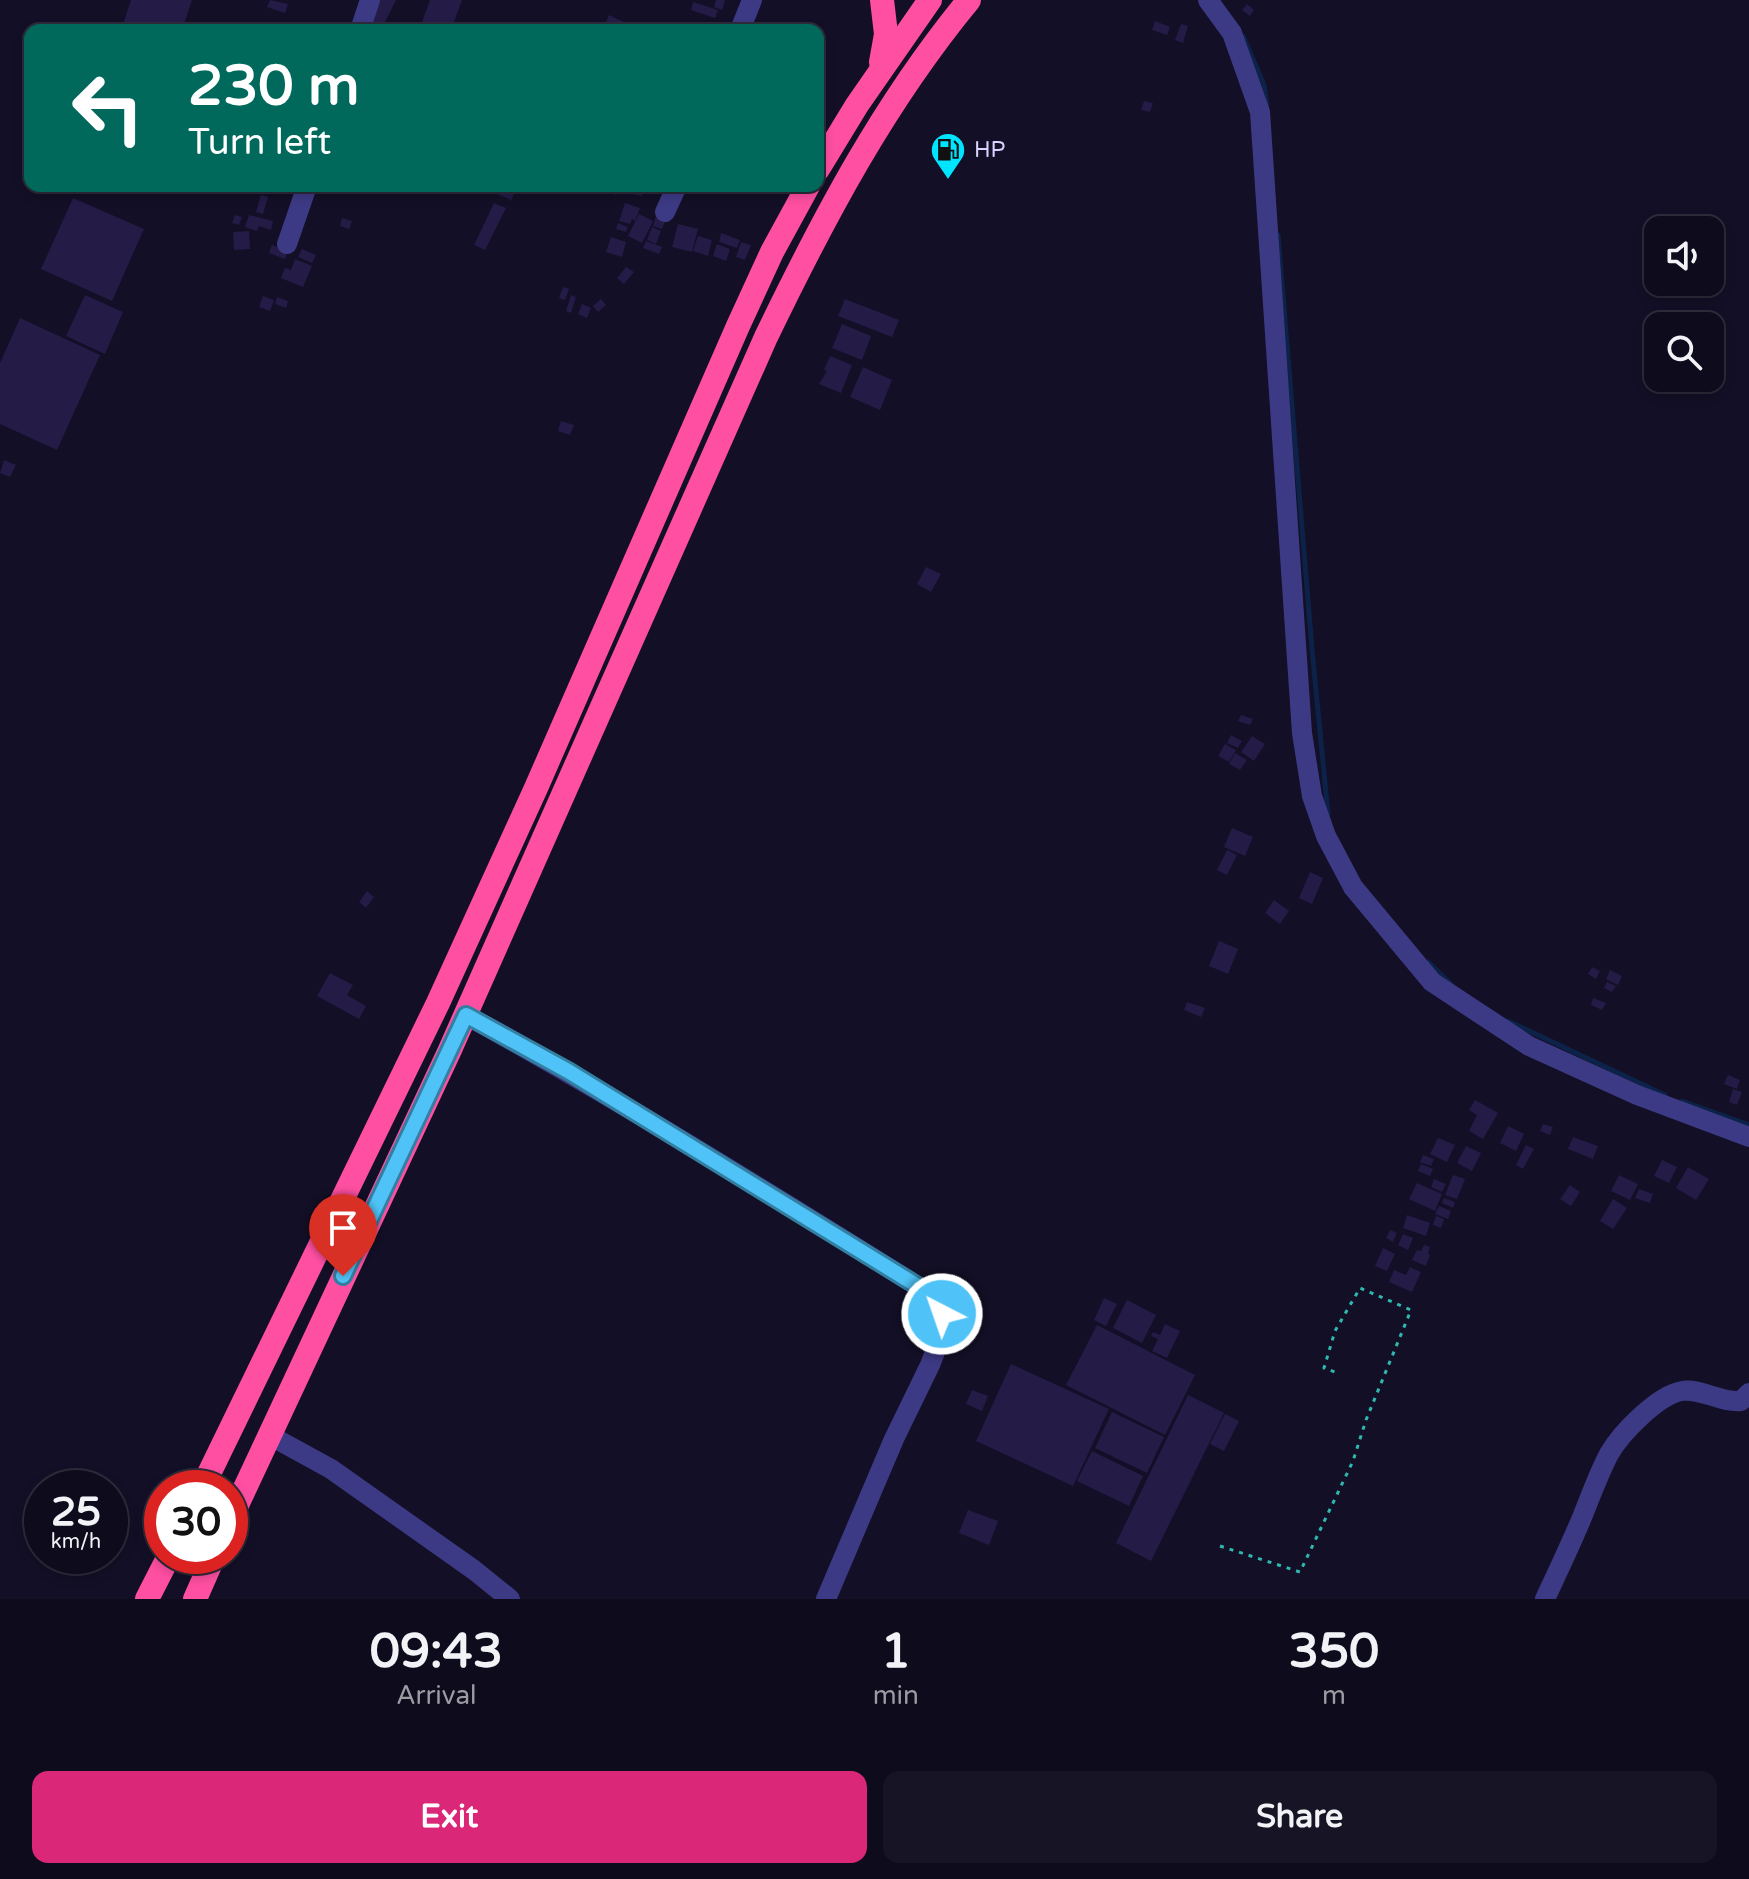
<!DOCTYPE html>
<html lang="en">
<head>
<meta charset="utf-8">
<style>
	body { margin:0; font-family:"Varela Round",sans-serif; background:#171425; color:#f1f3f6; height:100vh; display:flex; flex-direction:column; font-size:30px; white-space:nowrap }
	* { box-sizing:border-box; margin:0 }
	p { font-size:26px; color:#9b9ba3 }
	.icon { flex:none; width:44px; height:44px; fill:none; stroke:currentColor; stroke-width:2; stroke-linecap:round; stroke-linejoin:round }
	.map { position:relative; height:1599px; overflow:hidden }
	.details { display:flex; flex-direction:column; background:#0e0b1c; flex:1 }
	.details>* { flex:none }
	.guide { position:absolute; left:24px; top:24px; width:800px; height:168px; border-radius:16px; box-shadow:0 4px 12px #0003,0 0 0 2px #2e2b3b; background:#00695c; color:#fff; overflow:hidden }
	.tools { position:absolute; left:1644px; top:216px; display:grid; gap:16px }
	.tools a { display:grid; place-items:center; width:80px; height:80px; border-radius:16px; background:#0e0b1c; box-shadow:0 4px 12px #0003,0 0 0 2px #2e2b3b; font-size:40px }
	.speed { position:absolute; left:24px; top:1470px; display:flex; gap:16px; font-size:40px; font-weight:700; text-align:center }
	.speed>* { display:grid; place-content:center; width:104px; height:104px; border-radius:50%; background:#0e0b1c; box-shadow:0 4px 12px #0003,0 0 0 2px #2e2b3b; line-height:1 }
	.speed small { font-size:20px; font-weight:400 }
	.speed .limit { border:12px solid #d22; background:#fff; color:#111 }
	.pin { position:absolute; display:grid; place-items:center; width:68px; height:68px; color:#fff; margin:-82px -34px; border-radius:50% 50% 50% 0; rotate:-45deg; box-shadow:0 0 8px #0007 }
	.pin .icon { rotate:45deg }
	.me { position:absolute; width:88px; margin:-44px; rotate:319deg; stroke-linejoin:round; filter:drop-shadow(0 0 6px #0008) }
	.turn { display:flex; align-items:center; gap:28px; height:168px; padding:0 32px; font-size:36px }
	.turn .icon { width:104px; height:104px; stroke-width:2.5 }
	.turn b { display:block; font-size:56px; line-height:68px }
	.eta { display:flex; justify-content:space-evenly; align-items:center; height:136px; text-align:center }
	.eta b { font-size:48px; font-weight:800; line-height:56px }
	.primary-button { display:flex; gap:16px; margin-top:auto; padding:16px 32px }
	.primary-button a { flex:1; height:92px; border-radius:16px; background:#db2777; color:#fff; font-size:32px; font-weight:800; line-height:92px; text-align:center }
	.primary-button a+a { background:#171425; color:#f1f3f6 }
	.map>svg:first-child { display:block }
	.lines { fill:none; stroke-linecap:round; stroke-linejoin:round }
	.stream { stroke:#0c2248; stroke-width:5 }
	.building { fill:#241b47 }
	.path { stroke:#2fb8b0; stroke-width:3; stroke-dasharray:4 6; stroke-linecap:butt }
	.minor { stroke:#3d3a85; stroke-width:20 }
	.highway { stroke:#ff4fa3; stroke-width:24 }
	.route-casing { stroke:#337fa1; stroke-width:20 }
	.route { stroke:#4fc3f7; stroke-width:14 }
	.labels { text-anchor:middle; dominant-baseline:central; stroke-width:8; stroke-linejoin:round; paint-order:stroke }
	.poi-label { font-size:22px; fill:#d9d4ff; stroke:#130f26; text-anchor:start }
</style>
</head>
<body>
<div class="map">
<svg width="1749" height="1599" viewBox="0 0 1749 1599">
	<rect width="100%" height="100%" fill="#130f26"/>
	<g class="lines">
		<g class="stream">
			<path d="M1243 36 1264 85 1267 105"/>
			<path d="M1278 235 1312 649 1328 814"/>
			<path d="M1428 962 1450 983"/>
			<path d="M1508 1021 1665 1095"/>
			<path d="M1682 1101 1749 1125"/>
		</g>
	</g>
	<g class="building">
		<path d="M131 0H192L182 30H121Z"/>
		<path d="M270 0 288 4 285 13 267 7Z"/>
		<path d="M376 0H396L381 30H361Z"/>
		<path d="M430 0H462L451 30H419Z"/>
		<path d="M716 0H725L722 10 714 7Z"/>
		<path d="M693 2 718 10 715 18 691 10Z"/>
		<path d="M1247 4 1254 10 1250 16 1242 10Z"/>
		<path d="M609 15 632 26 630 30H603Z"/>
		<path d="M1155 21 1170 27 1167 35 1152 30Z"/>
		<path d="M1181 24 1188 26 1183 43 1175 40Z"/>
		<path d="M1144 101 1153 103 1150 112 1141 110Z"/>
		<path d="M501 186H518L511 200 497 194Z"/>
		<path d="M603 186H619L616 195 602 190Z"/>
		<path d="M627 186H645L642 196 625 192Z"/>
		<path d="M261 195 268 197 263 214 256 212Z"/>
		<path d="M73 198 144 229 112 301 41 269Z"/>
		<path d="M494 203 506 208 485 250 474 245Z"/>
		<path d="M625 203 640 208 635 221 632 219 630 224 619 221Z"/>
		<path d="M657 212 667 216 662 229 653 226Z"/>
		<path d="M639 214 653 221 642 243 628 236Z"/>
		<path d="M235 215 242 217 239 225 232 223Z"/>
		<path d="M249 215 273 221 271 230 259 226 257 231 245 227Z"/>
		<path d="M342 218 352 221 349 229 340 226Z"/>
		<path d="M618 223 628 227 626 232 616 229Z"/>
		<path d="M678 224 698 229 692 252 672 247Z"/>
		<path d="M652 227 661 231 656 244 647 240Z"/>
		<path d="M249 231 250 249 234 250 233 232Z"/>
		<path d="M721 233 740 240 737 248 719 242Z"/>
		<path d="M698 236 712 240 708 256 693 251Z"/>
		<path d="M611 237 626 242 622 257 606 252Z"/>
		<path d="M646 241 662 247 659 254 643 248Z"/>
		<path d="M741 242 751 245 745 260 736 257Z"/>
		<path d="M717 244 730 249 726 261 713 256Z"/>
		<path d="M272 245 288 251 285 259 269 253Z"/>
		<path d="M302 249 316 255 312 263 298 257Z"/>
		<path d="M295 259 312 266 303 287 281 278 285 268 291 270Z"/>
		<path d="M626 267 634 272 624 284 617 278Z"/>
		<path d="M563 287 569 289 565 300 559 298Z"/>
		<path d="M85 295 123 312 105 354 66 336Z"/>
		<path d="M571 295 576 297 571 313 566 311Z"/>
		<path d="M263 296 274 300 270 311 259 307Z"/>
		<path d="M277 297 288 301 286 308 275 304Z"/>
		<path d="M601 299 606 305 598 312 593 306Z"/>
		<path d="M845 299 899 320 892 337 838 316Z"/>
		<path d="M582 304 591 308 587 318 578 314Z"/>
		<path d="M20 318 100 355 57 450 0 424V363Z"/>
		<path d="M842 324 871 336 862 360 832 348Z"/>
		<path d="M830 356 852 365 841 393 819 384 827 371 824 370Z"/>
		<path d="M863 367 892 380 880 410 850 397Z"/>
		<path d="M561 421 574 425 570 435 558 431Z"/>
		<path d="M4 460 16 465 10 477 0 473Z"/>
		<path d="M926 567 941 574 931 592 917 584Z"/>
		<path d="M1241 715 1253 719 1250 725 1238 721Z"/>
		<path d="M1231 735 1242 741 1238 748 1227 743Z"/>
		<path d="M1252 736 1265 744 1254 761 1241 752Z"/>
		<path d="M1225 744 1236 750 1229 762 1218 756Z"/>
		<path d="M1235 753 1247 760 1240 770 1229 764Z"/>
		<path d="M1232 828 1253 837 1245 856 1224 847Z"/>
		<path d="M1227 850 1237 855 1227 875 1217 870Z"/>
		<path d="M1310 872 1323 878 1312 904 1299 898Z"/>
		<path d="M367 891 374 897 366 908 359 902Z"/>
		<path d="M1274 900 1289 911 1280 924 1265 913Z"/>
		<path d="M1219 941 1238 949 1228 974 1209 966Z"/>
		<path d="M1592 967 1600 971 1596 979 1588 974Z"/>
		<path d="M1610 970 1622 976 1618 985 1606 979Z"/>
		<path d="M330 973 353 985 347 995 366 1006 359 1019 317 996Z"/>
		<path d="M1607 982 1616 986 1612 992 1604 988Z"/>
		<path d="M1593 998 1606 1003 1602 1010 1591 1005Z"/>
		<path d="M1187 1002 1205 1008 1201 1017 1184 1010Z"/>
		<path d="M1728 1075 1740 1080 1737 1089 1724 1084Z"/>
		<path d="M1733 1089 1742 1092 1737 1105 1729 1102Z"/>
		<path d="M1475 1100 1498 1113 1483 1139 1469 1131 1477 1115 1469 1110Z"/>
		<path d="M1543 1124 1553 1127 1550 1135 1540 1131Z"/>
		<path d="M1508 1126 1524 1134 1516 1151 1500 1143Z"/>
		<path d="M1573 1137 1598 1146 1593 1159 1568 1149Z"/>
		<path d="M1438 1138 1455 1145 1447 1162 1430 1154Z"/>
		<path d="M1526 1145 1534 1149 1523 1169 1516 1165Z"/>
		<path d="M1466 1146 1481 1153 1472 1171 1457 1163Z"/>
		<path d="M1423 1155 1434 1159 1431 1166 1420 1162Z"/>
		<path d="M1662 1160 1677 1167 1669 1183 1654 1176Z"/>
		<path d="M1421 1164 1433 1169 1430 1176 1418 1171Z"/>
		<path d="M1688 1167 1709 1179 1696 1200 1676 1188Z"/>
		<path d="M1453 1175 1465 1179 1457 1199 1445 1195Z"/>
		<path d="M1619 1175 1638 1184 1630 1200 1611 1191Z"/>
		<path d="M1434 1179 1446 1184 1442 1192 1431 1187Z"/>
		<path d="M1417 1183 1442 1194 1435 1211 1409 1199Z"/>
		<path d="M1570 1185 1580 1192 1571 1206 1560 1199Z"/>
		<path d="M1639 1189 1653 1194 1650 1203 1635 1198Z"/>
		<path d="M1444 1198 1455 1202 1453 1208 1442 1203Z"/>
		<path d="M1613 1199 1627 1208 1613 1229 1600 1221Z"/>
		<path d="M1439 1206 1451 1211 1448 1219 1435 1214Z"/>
		<path d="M1407 1215 1430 1223 1426 1236 1403 1228Z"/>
		<path d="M1436 1216 1444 1219 1441 1228 1433 1225Z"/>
		<path d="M1390 1230 1397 1233 1393 1242 1386 1238Z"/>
		<path d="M1403 1234 1413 1238 1408 1250 1398 1245Z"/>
		<path d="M1424 1245 1430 1247 1428 1254 1430 1255 1426 1266 1412 1260 1417 1250 1421 1251Z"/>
		<path d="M1383 1248 1395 1254 1387 1271 1375 1266Z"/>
		<path d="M1410 1267 1421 1272 1412 1292 1389 1282 1394 1270 1406 1275Z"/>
		<path d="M1104 1298 1117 1304 1106 1326 1094 1320Z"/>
		<path d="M1127 1300 1156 1315 1142 1343 1113 1328Z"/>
		<path d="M1165 1324 1180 1331 1167 1358 1152 1351 1158 1339 1151 1336 1153 1332 1160 1335Z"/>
		<path d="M1097 1325 1195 1375 1165 1435 1066 1385Z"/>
		<path d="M1011 1364 1109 1409 1073 1486 976 1441Z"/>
		<path d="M972 1390 988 1396 982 1411 966 1404Z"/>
		<path d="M1188 1395 1224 1413 1151 1561 1116 1543Z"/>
		<path d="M1112 1412 1164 1437 1147 1473 1095 1448Z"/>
		<path d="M1225 1414 1239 1421 1224 1451 1210 1444Z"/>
		<path d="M1092 1451 1143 1476 1129 1506 1077 1481Z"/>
		<path d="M968 1510 998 1521 989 1545 959 1533Z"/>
	</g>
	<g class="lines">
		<path class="path" d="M1220 1546 1300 1572 1353 1461 1366 1420 1411 1310 1360 1288 1335 1331 1324 1368 1335 1372"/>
		<g class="minor">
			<path d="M1208 0 1232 33 1260 112 1302 733 1312 796 1326 836 1353 887 1432 982 1529 1046 1637 1095 1749 1137"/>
			<path d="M360 30 370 0"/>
			<path d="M740 30 752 0"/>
			<path d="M665 212 677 186"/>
			<path d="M287 244 307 186"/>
			<path d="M466 1015C619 1100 768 1192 916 1285L935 1297 939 1304 942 1314 940 1339 930 1365 894 1439 826 1599"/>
			<path d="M269 1435 331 1469 474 1570 510 1599"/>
			<path d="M1545 1599C1558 1571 1571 1544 1583 1515 1591 1495 1599 1473 1609 1454 1621 1433 1658 1395 1682 1391 1701 1388 1721 1403 1741 1401L1749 1393"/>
		</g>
		<g class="highway">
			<path d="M881 62 886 34 882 0"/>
			<path d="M818 169 857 105 930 0"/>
			<path d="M202 1488 438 1003 536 788 738 326 772 252 808 186"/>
			<path d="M230 1520 449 1052 766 337C824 217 884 103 969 0"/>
			<path d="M147 1599 169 1556"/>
			<path d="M195 1599 214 1556"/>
		</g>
	</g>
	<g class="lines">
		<defs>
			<path id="route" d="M343 1276 466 1015 568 1071 916 1285 935 1297 942 1314"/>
		</defs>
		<use href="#route" class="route-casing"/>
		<use href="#route" class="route"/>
	</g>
	<defs>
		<symbol id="fuel-pin" viewBox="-11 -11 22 30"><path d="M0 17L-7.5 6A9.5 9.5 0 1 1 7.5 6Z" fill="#00e5ff" stroke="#130f26"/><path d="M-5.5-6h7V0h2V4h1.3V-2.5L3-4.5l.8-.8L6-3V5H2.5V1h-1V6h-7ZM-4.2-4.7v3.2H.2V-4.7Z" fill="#111"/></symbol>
	</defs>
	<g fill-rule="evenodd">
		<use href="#fuel-pin" x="928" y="130" width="40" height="54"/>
	</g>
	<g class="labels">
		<g class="poi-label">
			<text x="974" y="150">HP</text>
		</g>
	</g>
</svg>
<div class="tools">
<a><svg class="icon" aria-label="sound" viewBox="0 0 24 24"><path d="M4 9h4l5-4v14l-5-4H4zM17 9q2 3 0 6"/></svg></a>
<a><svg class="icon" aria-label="search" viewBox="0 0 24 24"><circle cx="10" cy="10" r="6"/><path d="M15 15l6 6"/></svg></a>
</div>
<div class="speed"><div>25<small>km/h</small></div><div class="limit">30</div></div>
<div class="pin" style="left:343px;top:1276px;background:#d93025"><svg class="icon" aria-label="arrive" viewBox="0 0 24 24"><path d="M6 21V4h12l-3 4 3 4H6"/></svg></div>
<svg class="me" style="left:942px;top:1314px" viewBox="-20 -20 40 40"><circle r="17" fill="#4fc3f7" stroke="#fff" stroke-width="3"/><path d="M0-11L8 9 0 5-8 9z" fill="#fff"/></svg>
<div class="guide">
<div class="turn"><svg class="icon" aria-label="left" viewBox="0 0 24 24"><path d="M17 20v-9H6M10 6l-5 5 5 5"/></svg><div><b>230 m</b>Turn left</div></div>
</div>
</div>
<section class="details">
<div class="eta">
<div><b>09:43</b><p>Arrival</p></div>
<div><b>1</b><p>min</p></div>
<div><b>350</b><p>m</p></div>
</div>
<div class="primary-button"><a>Exit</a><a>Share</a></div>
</section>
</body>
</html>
